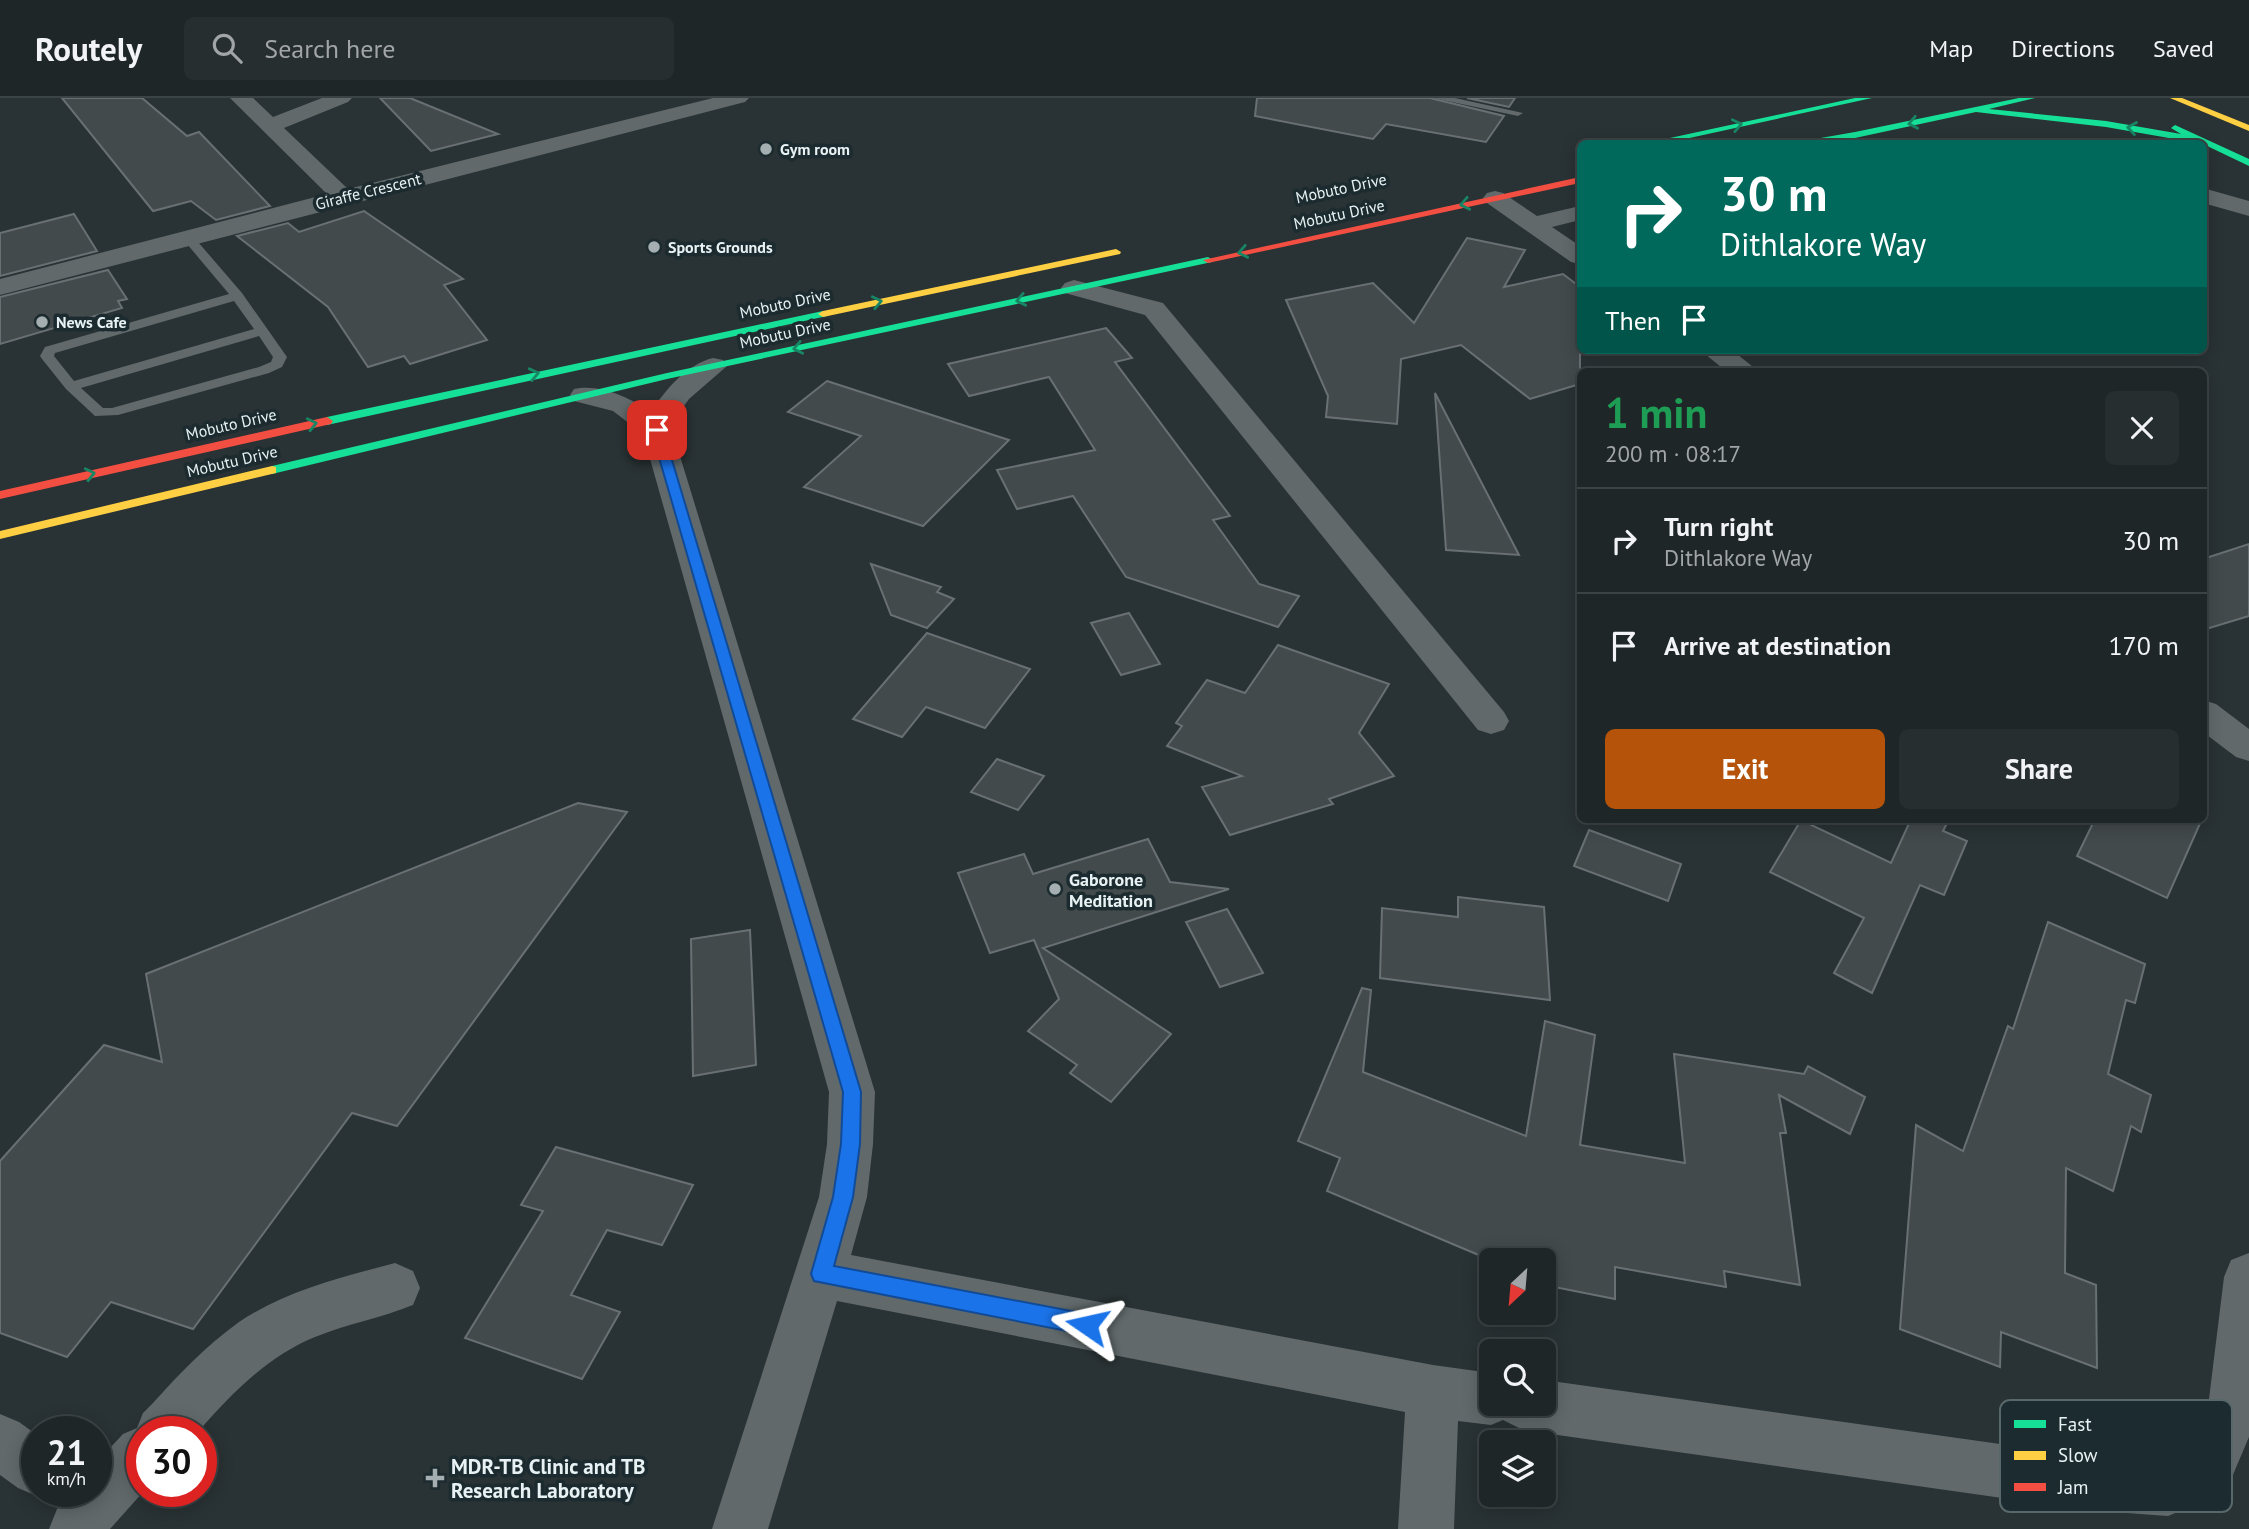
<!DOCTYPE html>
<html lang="en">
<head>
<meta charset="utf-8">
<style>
	body { margin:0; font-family:"PT Sans",sans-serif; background:#272e2f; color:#f1f3f6; height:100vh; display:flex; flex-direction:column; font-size:26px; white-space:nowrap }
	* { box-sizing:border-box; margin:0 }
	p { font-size:23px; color:#a1a5a7 }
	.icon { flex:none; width:38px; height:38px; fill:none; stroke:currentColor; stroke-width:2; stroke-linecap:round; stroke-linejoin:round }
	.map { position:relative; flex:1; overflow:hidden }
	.panel { position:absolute; left:1577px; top:270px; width:630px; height:455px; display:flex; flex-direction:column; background:#1f2627; border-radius:10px; box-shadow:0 4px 18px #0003,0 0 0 2px #3c4344 }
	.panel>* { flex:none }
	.hud { position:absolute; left:1577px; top:42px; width:630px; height:214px; border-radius:10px; box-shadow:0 4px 18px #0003,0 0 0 2px #3c4344; background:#00695c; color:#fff; overflow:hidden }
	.needle { width:46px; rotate:206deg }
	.fabs { position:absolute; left:1479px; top:1150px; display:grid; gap:14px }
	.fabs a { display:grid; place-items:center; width:77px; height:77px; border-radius:10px; background:#1f2627; box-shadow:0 4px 18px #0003,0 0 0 2px #3c4344; font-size:35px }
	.speed { position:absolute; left:21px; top:1318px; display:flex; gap:14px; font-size:35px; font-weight:700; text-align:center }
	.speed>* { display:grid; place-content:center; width:91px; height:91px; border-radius:50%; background:#1f2627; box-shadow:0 4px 18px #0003,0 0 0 2px #3c4344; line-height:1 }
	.speed small { font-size:18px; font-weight:400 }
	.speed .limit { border:10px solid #d22; background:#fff; color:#111 }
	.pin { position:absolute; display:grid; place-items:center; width:60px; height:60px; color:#fff; margin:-30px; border-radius:14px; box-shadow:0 4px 10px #0006 }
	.me { position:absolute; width:77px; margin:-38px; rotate:281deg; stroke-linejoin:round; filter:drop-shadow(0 0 5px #0008) }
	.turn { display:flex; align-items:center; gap:24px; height:147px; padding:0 28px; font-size:32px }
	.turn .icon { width:91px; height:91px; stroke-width:2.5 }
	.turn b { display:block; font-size:49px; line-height:60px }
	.then { display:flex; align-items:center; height:66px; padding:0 28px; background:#0003; gap:14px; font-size:26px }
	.round { display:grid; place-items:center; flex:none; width:74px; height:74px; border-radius:10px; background:#272e2f }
	.summary { display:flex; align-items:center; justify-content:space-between; height:119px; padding:0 28px }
	h1 { font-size:42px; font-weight:700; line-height:52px; color:#1e9e55 }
	.cta { display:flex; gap:14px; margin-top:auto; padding:14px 28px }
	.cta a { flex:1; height:80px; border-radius:10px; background:#b45309; color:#fff; font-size:28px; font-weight:700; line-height:80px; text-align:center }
	.cta a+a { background:#272e2f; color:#f1f3f6 }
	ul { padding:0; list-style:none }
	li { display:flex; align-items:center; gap:21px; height:105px; padding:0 28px; border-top:2px solid #3c4344 }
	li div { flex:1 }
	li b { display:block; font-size:26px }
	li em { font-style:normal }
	header { display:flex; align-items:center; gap:42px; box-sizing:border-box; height:98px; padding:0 35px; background:#1f2627; border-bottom:2px solid #3c4344 }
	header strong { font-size:33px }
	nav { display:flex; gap:38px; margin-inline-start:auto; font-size:24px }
	.search { width:490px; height:63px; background:#272e2f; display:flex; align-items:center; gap:18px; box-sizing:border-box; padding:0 24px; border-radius:10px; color:#a1a5a7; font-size:26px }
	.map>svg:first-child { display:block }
	.building { fill:#434a4c; stroke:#697073; stroke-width:2 }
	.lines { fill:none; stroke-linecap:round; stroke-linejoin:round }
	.lane { fill:#61696b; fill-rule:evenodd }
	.street { fill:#61696b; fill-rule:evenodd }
	.fast { fill:#16e098; fill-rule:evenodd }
	.slow { fill:#ffcf43; fill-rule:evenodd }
	.jam { fill:#f24e42; fill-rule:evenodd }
	.oneway { stroke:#188664 }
	.route { fill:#1a73e8; stroke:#114b97; stroke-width:2 }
	.poi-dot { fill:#a5afb1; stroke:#1b2b2f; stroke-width:2.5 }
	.labels { text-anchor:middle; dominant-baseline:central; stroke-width:7; stroke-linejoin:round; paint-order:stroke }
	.far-poi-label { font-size:16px; font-weight:bold; fill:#e8f2f4; stroke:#1b2b2f; text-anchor:start }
	.far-street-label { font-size:16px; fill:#e8f2f4; stroke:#1b2b2f }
	.poi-label { font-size:18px; font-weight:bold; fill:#e8f2f4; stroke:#1b2b2f; text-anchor:start }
	.near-poi-label { font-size:21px; font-weight:bold; fill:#e8f2f4; stroke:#1b2b2f; text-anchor:start }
	.key { fill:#1b2b2f; stroke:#58676a; stroke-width:2 }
	.key-label { font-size:19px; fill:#e8f2f4 }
</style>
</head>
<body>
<header>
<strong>Routely</strong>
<div class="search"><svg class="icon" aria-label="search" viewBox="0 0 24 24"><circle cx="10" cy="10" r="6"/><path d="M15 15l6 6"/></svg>Search here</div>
<nav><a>Map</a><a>Directions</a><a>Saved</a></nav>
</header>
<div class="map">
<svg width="2249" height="1431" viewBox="0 0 2249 1431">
	<rect width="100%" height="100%" fill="#293234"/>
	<g class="building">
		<path d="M62 0H142L187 38 199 34 270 108 216 122 191 103 153 113Z"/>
		<path d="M380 0H410L498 36 431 53Z"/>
		<path d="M1257 0H1430L1504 18 1486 44 1386 26 1373 41 1255 18Z"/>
		<path d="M1467 0H1515L1509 9Z"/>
		<path d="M364 113 463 181 444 187 487 242 410 266 404 258 368 269 328 209 237 138 288 125 299 134Z"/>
		<path d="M74 116 97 153 0 178V135Z"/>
		<path d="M1467 140 1525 152 1504 189 1563 176 1580 189V286L1530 301 1461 247 1401 261 1397 326 1326 319 1328 298 1286 202 1373 185 1414 225Z"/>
		<path d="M108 172 127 201 118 203 122 210 0 246V199Z"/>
		<path d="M1106 230 1132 260 1115 264 1230 418 1213 422 1259 486 1299 498 1278 529 1126 479 1073 398 1017 411 997 372 1095 352 1049 279 969 298 948 266Z"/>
		<path d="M827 283 1009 342 923 428 804 389 861 338 788 314Z"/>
		<path d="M1435 295 1519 457 1446 452Z"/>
		<path d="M2249 446V518L2203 532V461Z"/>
		<path d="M871 466 941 489 937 494 954 501 927 530 891 517Z"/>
		<path d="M1129 515 1160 566 1121 577 1091 525Z"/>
		<path d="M927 535 1030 571 985 630 926 609 902 639 853 621Z"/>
		<path d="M1278 547 1389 586 1359 635 1394 678 1329 701 1333 706 1230 737 1202 689 1242 678 1167 648 1182 628 1176 625 1207 582 1245 595Z"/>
		<path d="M997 661 1044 678 1018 712 971 694Z"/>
		<path d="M578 705 627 714 397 1028 352 1015 193 1231 111 1204 67 1259 0 1235V1063L104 947 162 964 146 876Z"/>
		<path d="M1911 721H1949L1943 733 1967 743 1944 797 1920 787 1872 895 1834 875 1864 820 1770 774 1801 722 1891 765Z"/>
		<path d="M2095 721H2202L2167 800 2077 758Z"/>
		<path d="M1589 732 1681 766 1668 803 1574 768Z"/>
		<path d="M1148 741 1170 784 1229 791 1043 850 1171 936 1111 1004 1070 975 1077 967 1028 933 1059 901 1034 842 990 855 958 775 1024 756 1033 776Z"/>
		<path d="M1458 799 1544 809 1550 902 1380 880 1382 810 1458 819Z"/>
		<path d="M1227 811 1263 875 1220 889 1186 824Z"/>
		<path d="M2048 824 2145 866 2135 905 2126 902 2108 976 2151 997 2141 1034 2131 1028 2113 1093 2066 1070 2065 1175 2096 1187 2097 1270 2001 1234 2000 1269 1900 1231 1916 1027 1963 1053 2008 928 2013 931Z"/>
		<path d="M750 832 756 967 693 978 691 841Z"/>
		<path d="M1362 890 1371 892 1363 974 1526 1038 1545 923 1595 937 1580 1047 1685 1065 1674 956 1804 976 1808 968 1865 999 1850 1036 1779 997 1786 1035H1780L1800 1187 1724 1173 1726 1189 1615 1169V1201L1544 1187V1162H1491V1177L1481 1175V1158L1327 1093 1340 1060 1298 1043Z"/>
		<path d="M556 1049 693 1087 662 1147 607 1132 571 1197 620 1214 582 1281 465 1240 543 1113 521 1107Z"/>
	</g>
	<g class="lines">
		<g class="lane">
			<path d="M1433 0H1455L1523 15 1518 18Z"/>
			<path d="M188 136 192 137 242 195 287 259 282 269 269 275 118 317 95 318 66 291 42 261 40 258 45 249 229 196 182 140ZM234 203 254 231 74 283 54 258 55 255ZM259 238 273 259 271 264 259 269 112 310H103L81 290Z"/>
		</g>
		<g class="street">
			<path d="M230 0H253L273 19 322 0H352L348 4 284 30 348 91 713 0H749L745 4 0 197V181L327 96Z"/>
			<path d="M2203 90 2249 103V118L2203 105Z"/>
			<path d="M1495 93 1503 95 1537 118 1580 108V122L1552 129 1580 148V166L1571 164 1487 105 1483 100 1487 95Z"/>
			<path d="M1074 182 1163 205 1504 614 1509 623 1504 632 1491 636 1478 632 1145 217 1065 195 1061 190 1065 185Z"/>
			<path d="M1700 252H1732L1758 273H1726Z"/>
			<path d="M713 260 723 262 727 268 689 301 681 312 672 332 875 994 873 1046 867 1099 851 1157 1433 1267 1491 1275V1306H1544V1282L2086 1358 2161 1363 2194 1341 2208 1309 2224 1179 2231 1162 2249 1155V1339L2232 1379 2187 1410 2168 1418 2086 1412 1523 1332 1503 1322 1491 1327 1458 1323 1454 1431H1398L1405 1314 837 1203 768 1431H712L819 1099 827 1046 829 994 643 336 613 313 574 303 570 297 574 291C599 285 631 300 651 314 665 292 687 266 713 260Z"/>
			<path d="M2203 602 2216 606 2249 631V663L2236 659 2203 634Z"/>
			<path d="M395 1165 413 1173 420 1190 413 1207C381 1220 347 1226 315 1239 268 1258 231 1296 198 1334H142V1393H144L110 1431H49L57 1411 70 1393H96V1365L123 1336 137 1330 143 1315 153 1305C179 1276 207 1247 239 1224 285 1193 342 1179 395 1165Z"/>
			<path d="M0 1316 19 1324 37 1337V1393H50L37 1398 18 1390 0 1377Z"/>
		</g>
		<g class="fast">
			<path d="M1855 0H1872L1662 46H1642Z"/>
			<path d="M2019 0H2035L1989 11 2106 23 2181 36 2171 30 2175 27 2249 61V68L2203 46 2106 29 1976 14 1855 40 1813 46H1786L1855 34Z"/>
			<path d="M1208 159 1213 162 1212 164 667 281 272 376 266 372 272 368 667 275Z"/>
			<path d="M823 213 828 216 827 218 327 327 321 323 327 319Z"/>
		</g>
		<g class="slow">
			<path d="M2170 0H2182L2249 27V33Z"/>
			<path d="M1116 151 1121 154 1120 156 823 219 818 216 823 213Z"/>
			<path d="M272 368 276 369V375L0 441V433Z"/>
		</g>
		<g class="jam">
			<path d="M1580 79V85L1208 165 1203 162Z"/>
			<path d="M327 319 333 323 331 326 0 401V393Z"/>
		</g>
	</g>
	<defs><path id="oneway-chevron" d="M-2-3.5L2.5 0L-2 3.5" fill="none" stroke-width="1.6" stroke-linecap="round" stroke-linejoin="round" transform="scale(1.75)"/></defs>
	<g class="oneway">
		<use href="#oneway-chevron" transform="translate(1913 25) rotate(169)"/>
		<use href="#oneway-chevron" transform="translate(1737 27) rotate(-12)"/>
		<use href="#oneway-chevron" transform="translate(2132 30) rotate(-170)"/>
		<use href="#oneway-chevron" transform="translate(1465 106) rotate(168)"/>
		<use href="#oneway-chevron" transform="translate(1243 154) rotate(168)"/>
		<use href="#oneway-chevron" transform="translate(1021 202) rotate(168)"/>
		<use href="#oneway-chevron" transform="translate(877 204) rotate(-12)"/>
		<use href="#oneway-chevron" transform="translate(798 250) rotate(168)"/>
		<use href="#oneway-chevron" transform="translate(534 276) rotate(-12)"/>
		<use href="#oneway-chevron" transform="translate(312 326) rotate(-13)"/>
		<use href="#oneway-chevron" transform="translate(90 376) rotate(-13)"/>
	</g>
	<path class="route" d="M657 328 663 332 861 994 860 1046 853 1099 834 1168 1087 1216 1095 1219 1098 1227 1095 1234 1087 1237 814 1183 811 1176 833 1099 841 1046 843 994 651 332Z"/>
	<g class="poi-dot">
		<circle cx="766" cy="51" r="7"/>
		<circle cx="654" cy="149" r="7"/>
		<circle cx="42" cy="224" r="7"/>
		<circle cx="1055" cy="791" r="7"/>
		<path d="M431.5 1369.5h7v7h7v7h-7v7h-7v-7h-7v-7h7z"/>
	</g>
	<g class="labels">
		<g class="far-poi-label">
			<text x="780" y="51">Gym room</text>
			<text x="668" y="149">Sports Grounds</text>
			<text x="56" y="224">News Cafe</text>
		</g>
		<g class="far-street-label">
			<text transform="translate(1341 90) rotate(-12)">Mobuto Drive</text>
			<text transform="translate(368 93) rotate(-14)">Giraffe Crescent</text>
			<text transform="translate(1339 116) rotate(-12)">Mobutu Drive</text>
			<text transform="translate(785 205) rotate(-12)">Mobuto Drive</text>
			<text transform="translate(785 235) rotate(-12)">Mobutu Drive</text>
			<text transform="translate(231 326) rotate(-13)">Mobuto Drive</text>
			<text transform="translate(232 363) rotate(-13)">Mobutu Drive</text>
		</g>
		<g class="poi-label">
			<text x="1069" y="781">Gaborone<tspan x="1069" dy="21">Meditation</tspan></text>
		</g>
		<g class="near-poi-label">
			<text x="451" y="1368">MDR-TB Clinic and TB<tspan x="451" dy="24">Research Laboratory</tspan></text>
		</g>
	</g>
	<rect x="2000" y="1302" width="232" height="112" rx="10" class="key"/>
	<rect x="2014" y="1322" width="32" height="8" fill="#16e098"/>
	<rect x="2014" y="1353" width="32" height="9" fill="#ffcf43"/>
	<rect x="2014" y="1385" width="32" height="8" fill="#f24e42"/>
	<g class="key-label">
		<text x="2058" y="1333">Fast</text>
		<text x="2058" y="1364">Slow</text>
		<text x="2058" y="1396">Jam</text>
	</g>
</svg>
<div class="fabs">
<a><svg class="needle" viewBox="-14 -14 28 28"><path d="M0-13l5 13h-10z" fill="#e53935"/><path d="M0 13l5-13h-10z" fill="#a1a5a7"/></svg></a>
<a><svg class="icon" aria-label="search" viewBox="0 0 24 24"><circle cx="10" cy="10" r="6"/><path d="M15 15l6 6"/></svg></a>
<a><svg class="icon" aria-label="layers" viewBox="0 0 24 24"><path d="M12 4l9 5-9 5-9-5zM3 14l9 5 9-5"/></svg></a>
</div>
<div class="speed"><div>21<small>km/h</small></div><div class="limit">30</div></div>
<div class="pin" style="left:657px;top:332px;background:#d93025"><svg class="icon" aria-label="arrive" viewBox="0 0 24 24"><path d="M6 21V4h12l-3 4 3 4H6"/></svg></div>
<svg class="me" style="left:1087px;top:1227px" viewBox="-20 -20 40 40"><path d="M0-17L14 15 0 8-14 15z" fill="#1a73e8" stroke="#fff" stroke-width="4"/></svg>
<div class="hud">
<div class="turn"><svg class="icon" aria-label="right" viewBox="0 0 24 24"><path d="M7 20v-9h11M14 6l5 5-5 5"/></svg><div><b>30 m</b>Dithlakore Way</div></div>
<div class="then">Then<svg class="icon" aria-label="arrive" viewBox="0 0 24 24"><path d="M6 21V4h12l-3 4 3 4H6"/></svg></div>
</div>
<section class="panel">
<div class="summary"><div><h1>1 min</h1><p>200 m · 08:17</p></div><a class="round"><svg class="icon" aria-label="close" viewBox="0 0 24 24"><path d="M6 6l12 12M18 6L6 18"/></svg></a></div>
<ul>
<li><svg class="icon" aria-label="right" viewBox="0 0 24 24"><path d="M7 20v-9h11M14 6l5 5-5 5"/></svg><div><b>Turn right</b><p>Dithlakore Way</p></div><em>30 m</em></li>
<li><svg class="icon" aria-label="arrive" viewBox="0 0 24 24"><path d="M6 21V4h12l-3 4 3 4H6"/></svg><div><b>Arrive at destination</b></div><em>170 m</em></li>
</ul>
<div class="cta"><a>Exit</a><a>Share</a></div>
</section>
</div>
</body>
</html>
